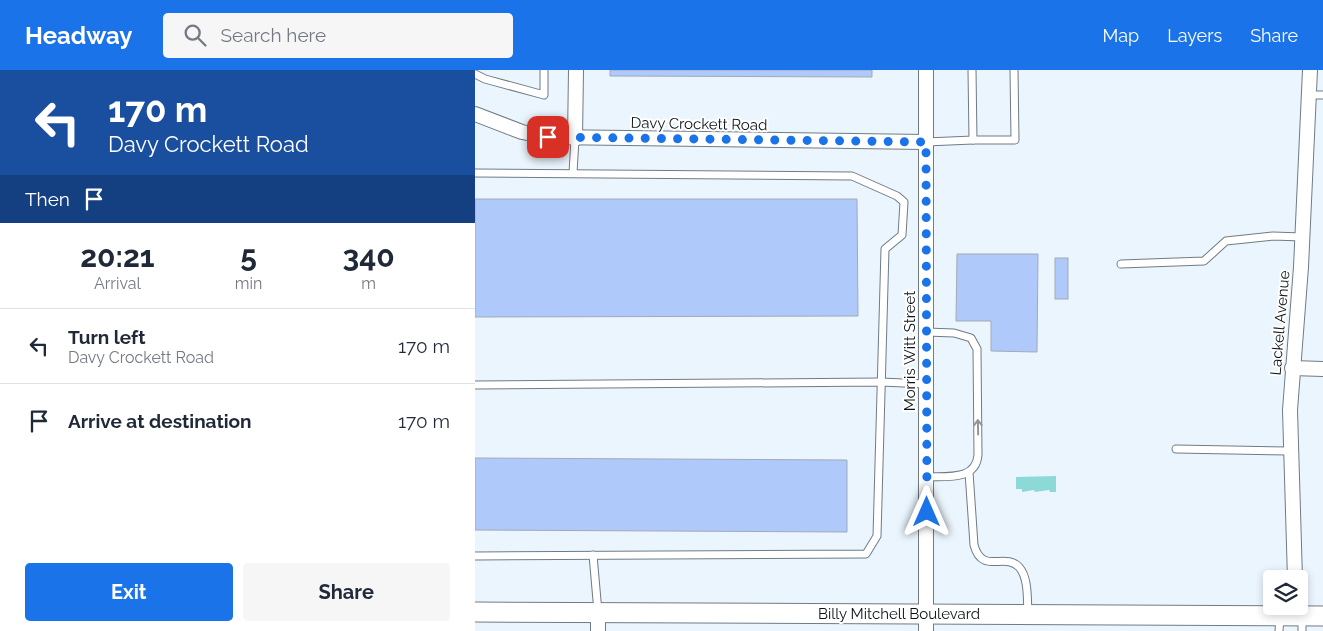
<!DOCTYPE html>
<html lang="en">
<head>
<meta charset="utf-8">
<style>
	body { margin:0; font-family:Raleway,sans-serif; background:#f6f6f7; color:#1f2937; height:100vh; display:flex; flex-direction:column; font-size:19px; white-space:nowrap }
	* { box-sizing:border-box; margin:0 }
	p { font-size:16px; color:#747a83 }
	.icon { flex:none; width:28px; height:28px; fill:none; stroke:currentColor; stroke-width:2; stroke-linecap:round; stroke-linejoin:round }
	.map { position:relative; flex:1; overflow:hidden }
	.side { display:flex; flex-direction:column; background:#fff; width:475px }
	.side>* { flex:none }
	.guide { background:#1a4fa0; color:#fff; overflow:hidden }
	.controls { position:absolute; left:788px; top:500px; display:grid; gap:10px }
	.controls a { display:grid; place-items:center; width:45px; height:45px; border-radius:5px; background:#fff; box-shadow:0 2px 8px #0003; font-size:25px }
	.pin { position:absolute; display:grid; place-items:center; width:42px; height:42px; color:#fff; margin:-21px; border-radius:10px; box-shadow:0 2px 8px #0006 }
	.me { position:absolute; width:55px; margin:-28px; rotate:0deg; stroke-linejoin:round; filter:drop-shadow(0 0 4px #0008) }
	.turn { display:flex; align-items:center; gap:18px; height:105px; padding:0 25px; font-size:22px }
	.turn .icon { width:65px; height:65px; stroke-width:2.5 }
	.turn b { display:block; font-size:35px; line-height:42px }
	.then { display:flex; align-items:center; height:48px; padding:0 25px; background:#0003; gap:10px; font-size:19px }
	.eta { display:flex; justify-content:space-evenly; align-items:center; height:85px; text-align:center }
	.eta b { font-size:30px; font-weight:700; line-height:35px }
	.cta { display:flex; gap:10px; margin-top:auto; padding:10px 25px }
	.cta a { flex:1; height:58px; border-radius:5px; background:#1a73e8; color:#fff; font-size:20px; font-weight:700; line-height:58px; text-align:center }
	.cta a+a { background:#f6f6f7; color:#1f2937 }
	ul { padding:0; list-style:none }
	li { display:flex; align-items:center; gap:15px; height:75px; padding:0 25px; border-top:1px solid #e0e1e3 }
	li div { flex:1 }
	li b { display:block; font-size:19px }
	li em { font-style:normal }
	header { display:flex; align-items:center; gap:30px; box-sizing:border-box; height:70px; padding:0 25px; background:#1a73e8; color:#fff }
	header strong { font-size:24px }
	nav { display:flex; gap:28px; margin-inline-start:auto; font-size:18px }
	.search { width:350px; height:45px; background:#f6f6f7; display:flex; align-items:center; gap:12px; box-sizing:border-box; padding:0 18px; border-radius:5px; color:#747a83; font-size:19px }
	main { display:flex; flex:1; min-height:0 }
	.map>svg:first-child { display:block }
	.water { fill:#8cd9d8 }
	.building { fill:#aec9fa; stroke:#a3a9b6 }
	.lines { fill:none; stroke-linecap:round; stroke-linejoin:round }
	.service-casing { stroke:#707b84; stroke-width:9 }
	.minor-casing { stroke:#707b84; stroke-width:16 }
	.secondary-casing { stroke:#707b84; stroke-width:21 }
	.service { stroke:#fff; stroke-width:7 }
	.minor { stroke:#fff; stroke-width:14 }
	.secondary { stroke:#fff; stroke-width:19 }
	.oneway { stroke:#939596 }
	.route { stroke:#1a73e8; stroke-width:9; stroke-dasharray:0 16.2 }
	.labels { text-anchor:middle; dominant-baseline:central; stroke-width:4; stroke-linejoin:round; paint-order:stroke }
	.street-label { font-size:15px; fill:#0e1316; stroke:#fff }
</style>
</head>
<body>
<header>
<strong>Headway</strong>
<div class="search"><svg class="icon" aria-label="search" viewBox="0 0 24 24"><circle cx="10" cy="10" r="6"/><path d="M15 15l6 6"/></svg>Search here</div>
<nav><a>Map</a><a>Layers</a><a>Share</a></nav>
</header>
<main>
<section class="side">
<div class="guide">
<div class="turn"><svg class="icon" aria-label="left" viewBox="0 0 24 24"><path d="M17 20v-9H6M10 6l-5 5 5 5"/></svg><div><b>170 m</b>Davy Crockett Road</div></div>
<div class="then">Then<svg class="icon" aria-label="arrive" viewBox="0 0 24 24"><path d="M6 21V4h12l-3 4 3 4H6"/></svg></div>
</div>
<div class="eta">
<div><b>20:21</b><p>Arrival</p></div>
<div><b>5</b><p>min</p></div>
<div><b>340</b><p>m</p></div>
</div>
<ul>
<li><svg class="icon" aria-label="left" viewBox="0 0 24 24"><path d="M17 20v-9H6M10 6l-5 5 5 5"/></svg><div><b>Turn left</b><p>Davy Crockett Road</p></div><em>170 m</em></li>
<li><svg class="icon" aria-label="arrive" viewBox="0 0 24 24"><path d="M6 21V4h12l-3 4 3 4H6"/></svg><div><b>Arrive at destination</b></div><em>170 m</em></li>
</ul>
<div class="cta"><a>Exit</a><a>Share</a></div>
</section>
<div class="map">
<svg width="848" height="561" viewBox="0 0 848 561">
	<rect width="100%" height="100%" fill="#ebf5fd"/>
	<path class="water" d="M581 406V422H575L574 420 560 422 559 420 547 422V419H541V407Z"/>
	<g class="building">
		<path d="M135 0H397V7L135 6Z"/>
		<path d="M0 129H382L383 246 0 247Z"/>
		<path d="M482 184H563L562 282 516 281V251H481Z"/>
		<rect x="580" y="188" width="13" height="41"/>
		<path d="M0 388 372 390V462L0 460Z"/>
	</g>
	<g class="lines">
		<defs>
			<g id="service">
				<path d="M0 4 10 9 69 25V0"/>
				<path d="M835 25H848"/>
				<path d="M498 70H540L539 0"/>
				<path d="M451 72 498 70 497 0"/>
				<path d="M0 103 377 106 422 126 429 132 427 165 410 179 402 466 391 484 0 486"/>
				<path d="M98 103 100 69"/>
				<path d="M646 194 729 191 751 171 798 166 827 167"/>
				<path d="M451 262 479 263 496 268 502 279 503 385C501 411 471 406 452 407"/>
				<path d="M0 315 406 312 451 314"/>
				<path d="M701 379 815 381"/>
				<path d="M494 402 499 475C507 505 530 482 544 497 554 508 552 530 553 544"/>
				<path d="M118 485 123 542"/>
				<path d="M827 546V561"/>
				<path d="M804 561 805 548"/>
			</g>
			<g id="minor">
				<path d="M0 44 47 62 73 67 451 72"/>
				<path d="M100 69 101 0"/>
				<path d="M817 298 848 299"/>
				<path d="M820 509 815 340 826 197 835 0"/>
				<path d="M123 543V561"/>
				<path d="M451 561V0"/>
			</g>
			<path id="secondary" d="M0 542 848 546"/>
		</defs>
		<use href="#service" class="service-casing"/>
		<use href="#minor" class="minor-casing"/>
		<use href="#secondary" class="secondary-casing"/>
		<use href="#service" class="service"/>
		<use href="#minor" class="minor"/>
		<use href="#secondary" class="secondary"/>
	</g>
	<defs><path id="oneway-shaft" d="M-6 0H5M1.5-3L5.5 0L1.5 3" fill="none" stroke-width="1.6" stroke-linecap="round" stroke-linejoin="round" transform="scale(1.25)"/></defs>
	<use class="oneway" href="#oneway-shaft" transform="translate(503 357) rotate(-91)"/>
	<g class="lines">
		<path class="route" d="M73 67 451 72 452 442"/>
	</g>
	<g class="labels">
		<g class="street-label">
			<text transform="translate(224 54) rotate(1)">Davy Crockett Road</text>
			<text transform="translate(805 253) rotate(-85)">Lackell Avenue</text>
			<text transform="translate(435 281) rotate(-90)">Morris Witt Street</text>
			<text x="424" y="544">Billy Mitchell Boulevard</text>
		</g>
	</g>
</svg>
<div class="controls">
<a><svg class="icon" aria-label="layers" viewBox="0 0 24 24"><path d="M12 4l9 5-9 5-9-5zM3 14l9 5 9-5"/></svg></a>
</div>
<div class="pin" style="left:73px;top:67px;background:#d93025"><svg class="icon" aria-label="arrive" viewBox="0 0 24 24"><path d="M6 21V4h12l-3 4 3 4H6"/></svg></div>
<svg class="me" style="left:452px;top:442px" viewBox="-20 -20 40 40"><path d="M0-17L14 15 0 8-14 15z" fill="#1a73e8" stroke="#fff" stroke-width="4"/></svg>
</div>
</main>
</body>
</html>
